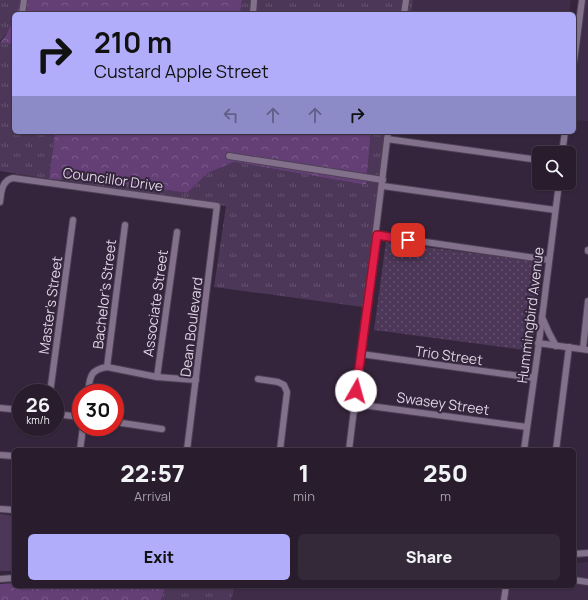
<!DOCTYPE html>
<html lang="en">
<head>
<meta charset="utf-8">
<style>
	body { margin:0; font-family:Manrope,sans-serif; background:#342939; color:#f1f3f6; height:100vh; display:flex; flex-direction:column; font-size:15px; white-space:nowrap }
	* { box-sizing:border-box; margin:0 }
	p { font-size:13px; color:#a5a1aa }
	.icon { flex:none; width:22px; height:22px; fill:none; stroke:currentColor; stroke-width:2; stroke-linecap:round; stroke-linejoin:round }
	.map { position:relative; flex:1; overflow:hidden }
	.side { position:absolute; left:12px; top:448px; width:564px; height:140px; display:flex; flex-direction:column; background:#281c2d; border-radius:6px; box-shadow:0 1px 3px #0004,0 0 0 1px #443a49 }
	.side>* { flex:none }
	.banner { position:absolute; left:12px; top:12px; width:564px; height:122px; border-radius:6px; box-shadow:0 1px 3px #0004,0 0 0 1px #443a49; background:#b1adfa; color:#111; overflow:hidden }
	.controls { position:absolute; left:532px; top:146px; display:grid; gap:8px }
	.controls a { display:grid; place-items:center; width:44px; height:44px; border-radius:6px; background:#281c2d; box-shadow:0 1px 3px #0004,0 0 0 1px #443a49; font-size:20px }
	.speed { position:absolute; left:12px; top:384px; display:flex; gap:8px; font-size:20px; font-weight:700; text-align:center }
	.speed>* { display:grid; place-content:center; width:52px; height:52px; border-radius:50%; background:#281c2d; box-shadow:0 1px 3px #0004,0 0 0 1px #443a49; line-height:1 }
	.speed small { font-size:10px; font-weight:400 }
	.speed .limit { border:6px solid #d22; background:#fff; color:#111 }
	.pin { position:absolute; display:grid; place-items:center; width:34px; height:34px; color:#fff; margin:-17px; border-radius:8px; box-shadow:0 2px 6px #0006 }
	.me { position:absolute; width:44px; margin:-22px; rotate:7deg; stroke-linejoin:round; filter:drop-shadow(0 0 3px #0008) }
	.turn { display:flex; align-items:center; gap:14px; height:84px; padding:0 16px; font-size:18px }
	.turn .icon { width:52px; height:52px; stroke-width:2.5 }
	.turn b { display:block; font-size:28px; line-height:34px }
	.lanes { display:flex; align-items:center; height:38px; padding:0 16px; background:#0003; justify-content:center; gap:20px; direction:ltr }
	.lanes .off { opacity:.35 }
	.eta { display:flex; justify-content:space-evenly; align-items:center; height:68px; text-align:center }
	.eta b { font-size:24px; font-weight:800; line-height:28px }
	.button { display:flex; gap:8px; margin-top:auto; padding:8px 16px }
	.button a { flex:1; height:46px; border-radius:6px; background:#b1adfa; color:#111; font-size:16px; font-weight:800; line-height:46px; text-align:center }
	.button a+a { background:#342939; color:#f1f3f6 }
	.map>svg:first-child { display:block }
	.built { fill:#3f2c49 }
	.grass { fill:url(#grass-tufts) }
	.forest { fill:url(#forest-crowns) }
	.park { fill:url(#park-dots) }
	.pitch { fill:#4d3758 }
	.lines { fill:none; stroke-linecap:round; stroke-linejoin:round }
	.minor-casing { stroke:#4e4155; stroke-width:8 }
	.minor { stroke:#83718c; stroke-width:6 }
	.route-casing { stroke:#92132f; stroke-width:10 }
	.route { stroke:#e11d48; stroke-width:7 }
	.labels { text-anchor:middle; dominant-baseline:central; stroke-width:4; stroke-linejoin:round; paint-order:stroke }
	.street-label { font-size:14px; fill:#ded4e4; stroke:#35253c }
</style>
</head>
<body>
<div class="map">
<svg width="588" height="600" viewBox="0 0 588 600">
	<defs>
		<pattern id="grass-tufts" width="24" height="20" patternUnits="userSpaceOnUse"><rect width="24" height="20" fill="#4d3758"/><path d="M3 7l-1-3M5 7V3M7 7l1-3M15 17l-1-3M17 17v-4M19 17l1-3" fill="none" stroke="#665370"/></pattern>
		<pattern id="forest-crowns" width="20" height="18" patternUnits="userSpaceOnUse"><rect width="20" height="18" fill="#643f76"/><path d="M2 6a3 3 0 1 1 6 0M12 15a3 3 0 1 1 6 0" fill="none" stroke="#7a5a89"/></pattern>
		<pattern id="park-dots" width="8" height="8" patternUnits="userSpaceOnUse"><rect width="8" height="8" fill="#4d3758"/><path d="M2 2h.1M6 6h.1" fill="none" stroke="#665370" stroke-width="1.8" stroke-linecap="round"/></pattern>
	</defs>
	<rect width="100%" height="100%" fill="#35253c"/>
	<g class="built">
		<path d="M413 0H571L569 14H411Z"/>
		<path d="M579 0H588V121L574 120V34Z"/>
		<path d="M588 562V600H231L235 586H574V563Z"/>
	</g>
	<g class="grass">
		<path d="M0 0H21L17 13 14 14C14 24 7 34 0 41Z"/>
		<path d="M242 0H413L411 14H240Z"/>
		<path d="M0 43 14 44V132H55L49 179 0 171Z"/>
		<path d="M365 132H385L363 307 214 287 226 206 60 180 66 174 187 193 208 173 234 162 366 185 371 134Z"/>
		<path d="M166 586H235L231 600H161Z"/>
	</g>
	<g class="forest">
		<path d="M21 0H242L240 14H16Z"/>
		<path d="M14 19V44L0 43 6 35Z"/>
		<path d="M55 132H365L371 133 366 185 234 162 208 173 187 193 66 175 60 180 49 179Z"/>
		<path d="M14 583V586H166L161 600H0V584Z"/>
	</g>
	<path class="park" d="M386 242 543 262 532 351 374 330Z"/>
	<path class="pitch" d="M0 514 14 516V571H0Z"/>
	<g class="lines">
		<defs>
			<g id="minor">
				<path d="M22 14 24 0"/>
				<path d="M253 14 254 0"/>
				<path d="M404 14 406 0"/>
				<path d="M574 62 582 0"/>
				<path d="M387 139 539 160"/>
				<path d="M562 153 565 132"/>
				<path d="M229 156 383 180"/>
				<path d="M383 186 555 210"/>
				<path d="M0 202C1 192 2 180 13 178L217 206 187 450"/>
				<path d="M377 235 549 260"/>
				<path d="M588 250V251"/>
				<path d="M542 317 549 333 556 346"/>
				<path d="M538 343 588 350"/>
				<path d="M583 349 588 301"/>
				<path d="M361 354 534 378"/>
				<path d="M107 367 125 225"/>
				<path d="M157 377 177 232"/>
				<path d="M258 379 278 382 284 385 287 392 280 450"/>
				<path d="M50 393 73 220"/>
				<path d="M88 393C90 378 89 370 107 367L157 377 196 380"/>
				<path d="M355 404 527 427"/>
				<path d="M0 408 21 410"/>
				<path d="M55 414 81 417"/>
				<path d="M115 422 162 429"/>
				<path d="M80 450 83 427"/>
				<path d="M349 450 388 132"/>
				<path d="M524 450 538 350 559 183"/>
				<path d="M556 450 569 347"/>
				<path d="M0 455 14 456"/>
				<path d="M0 509 14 510"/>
				<path d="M574 554 588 553"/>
				<path d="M0 579 14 578"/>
				<path d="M574 580 588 582"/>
				<path d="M504 600 506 586"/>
			</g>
		</defs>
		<use href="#minor" class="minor-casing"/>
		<use href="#minor" class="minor"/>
	</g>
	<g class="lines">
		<defs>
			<path id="route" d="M356 391 377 235 408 240"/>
		</defs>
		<use href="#route" class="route-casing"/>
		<use href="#route" class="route"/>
	</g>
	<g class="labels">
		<g class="street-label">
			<text transform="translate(113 179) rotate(8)">Councillor Drive</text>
			<text transform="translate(104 294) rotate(-83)">Bachelor's Street</text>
			<text transform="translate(155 303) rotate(-82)">Associate Street</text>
			<text transform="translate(50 305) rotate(-82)">Master's Street</text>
			<text transform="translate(530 315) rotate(-83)">Hummingbird Avenue</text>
			<text transform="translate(191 327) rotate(-83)">Dean Boulevard</text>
			<text transform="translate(449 355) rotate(8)">Trio Street</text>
			<text transform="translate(443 403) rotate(8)">Swasey Street</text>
		</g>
	</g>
</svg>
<div class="controls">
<a><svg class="icon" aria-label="search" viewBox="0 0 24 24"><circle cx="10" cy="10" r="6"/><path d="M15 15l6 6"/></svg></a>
</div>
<div class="speed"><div>26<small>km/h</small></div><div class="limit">30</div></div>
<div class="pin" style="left:408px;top:240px;background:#d93025"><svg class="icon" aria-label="arrive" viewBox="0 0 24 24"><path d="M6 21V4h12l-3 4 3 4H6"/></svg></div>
<svg class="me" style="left:356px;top:391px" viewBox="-20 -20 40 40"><circle r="19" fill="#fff"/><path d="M0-13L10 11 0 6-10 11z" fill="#e11d48"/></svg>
<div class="banner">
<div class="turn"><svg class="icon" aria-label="right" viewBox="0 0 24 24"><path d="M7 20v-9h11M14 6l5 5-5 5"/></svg><div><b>210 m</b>Custard Apple Street</div></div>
<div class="lanes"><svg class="icon off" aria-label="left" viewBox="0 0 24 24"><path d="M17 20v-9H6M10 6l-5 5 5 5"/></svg><svg class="icon off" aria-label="ahead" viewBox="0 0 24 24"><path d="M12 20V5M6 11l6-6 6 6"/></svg><svg class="icon off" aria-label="ahead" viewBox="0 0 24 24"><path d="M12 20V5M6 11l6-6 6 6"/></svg><svg class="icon" aria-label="right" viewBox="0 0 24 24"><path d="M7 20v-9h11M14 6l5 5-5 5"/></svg></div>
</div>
<section class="side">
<div class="eta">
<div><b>22:57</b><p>Arrival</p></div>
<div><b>1</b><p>min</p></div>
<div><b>250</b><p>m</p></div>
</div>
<div class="button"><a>Exit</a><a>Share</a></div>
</section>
</div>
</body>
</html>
